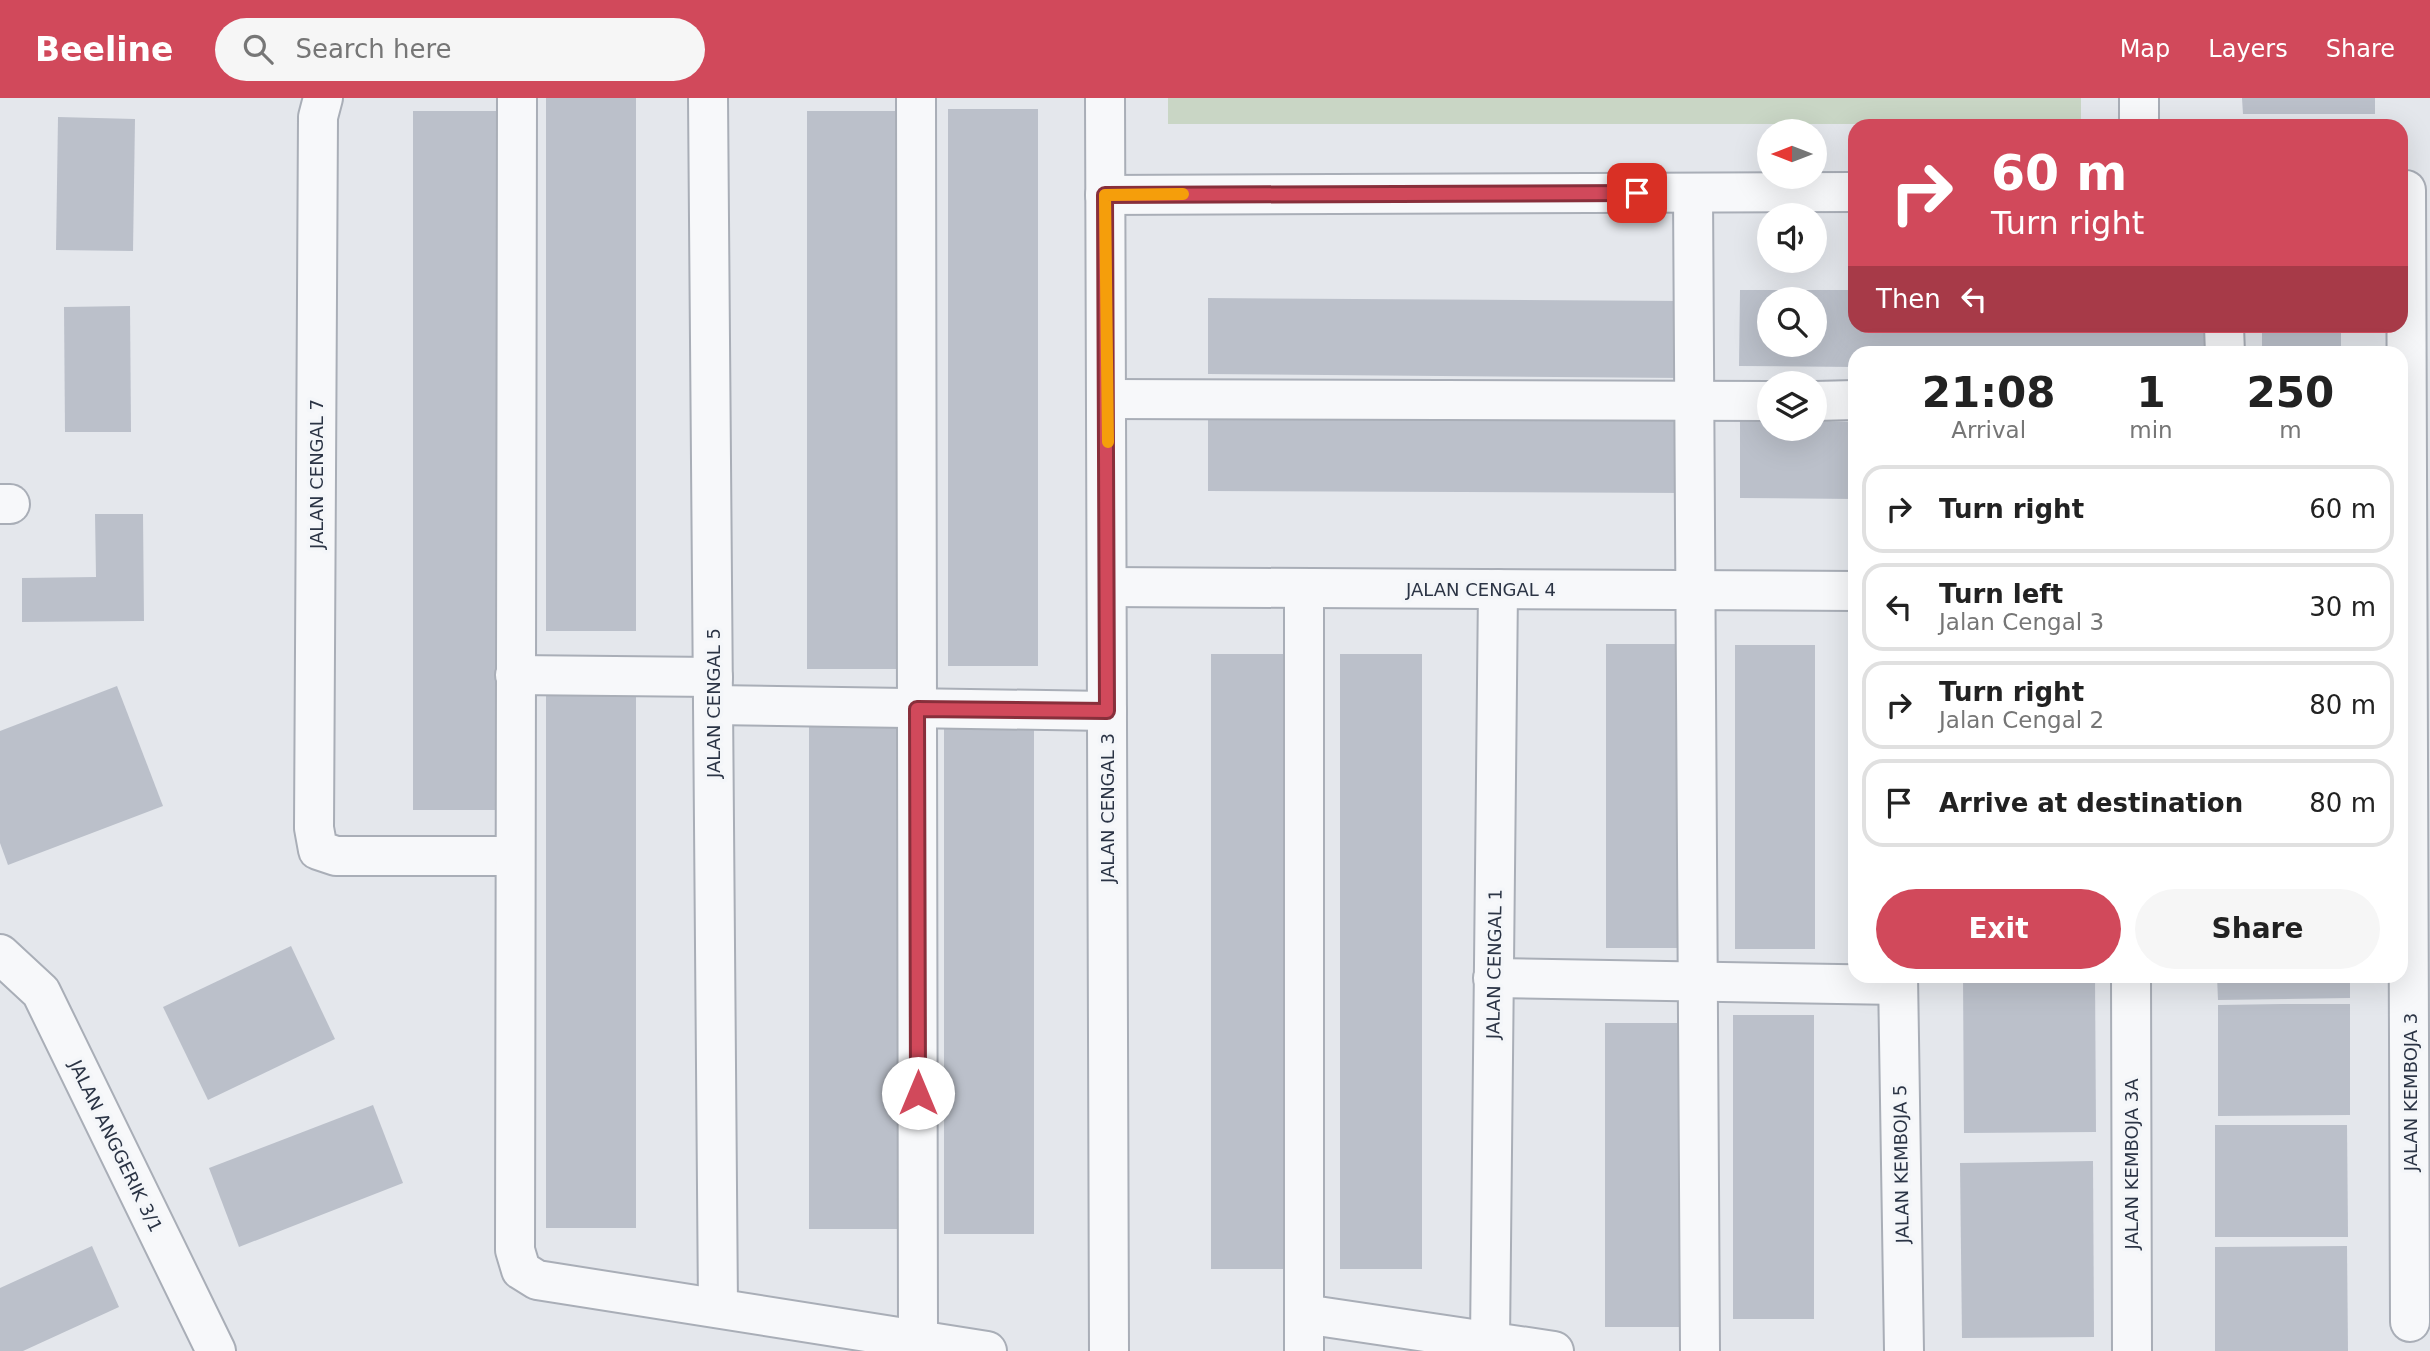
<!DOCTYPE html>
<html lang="en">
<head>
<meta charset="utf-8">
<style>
	body { margin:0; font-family:"DejaVu Sans",sans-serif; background:#f6f6f6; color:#222; height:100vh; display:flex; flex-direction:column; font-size:26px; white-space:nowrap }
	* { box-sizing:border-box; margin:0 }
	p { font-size:23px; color:#767676 }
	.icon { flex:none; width:38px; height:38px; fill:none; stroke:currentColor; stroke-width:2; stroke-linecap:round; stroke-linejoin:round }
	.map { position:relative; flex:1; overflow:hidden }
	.sheet { position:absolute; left:1848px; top:248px; width:560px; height:637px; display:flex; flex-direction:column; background:#fff; border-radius:21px; box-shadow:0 7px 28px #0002 }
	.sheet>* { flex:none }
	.banner { position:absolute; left:1848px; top:21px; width:560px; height:214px; border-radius:21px; box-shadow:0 7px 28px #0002; background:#d1495b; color:#fff; overflow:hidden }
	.needle { width:46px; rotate:270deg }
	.tools { position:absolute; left:1757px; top:21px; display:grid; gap:14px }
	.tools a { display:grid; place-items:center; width:70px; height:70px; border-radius:50%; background:#fff; box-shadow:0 7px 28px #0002; font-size:35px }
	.pin { position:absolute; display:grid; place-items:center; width:60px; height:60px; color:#fff; margin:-30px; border-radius:14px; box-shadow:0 4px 10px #0006 }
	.me { position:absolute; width:77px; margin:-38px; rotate:0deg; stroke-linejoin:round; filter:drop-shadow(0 0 5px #0008) }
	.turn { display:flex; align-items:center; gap:24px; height:147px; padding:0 28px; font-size:32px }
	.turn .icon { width:91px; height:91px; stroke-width:2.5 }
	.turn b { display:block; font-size:49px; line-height:60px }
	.then { display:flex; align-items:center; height:66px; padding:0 28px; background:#0003; gap:14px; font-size:26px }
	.eta { display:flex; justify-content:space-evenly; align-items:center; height:119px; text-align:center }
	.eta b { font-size:42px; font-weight:700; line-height:49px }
	.action { display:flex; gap:14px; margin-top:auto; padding:14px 28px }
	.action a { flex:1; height:80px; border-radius:42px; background:#d1495b; color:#fff; font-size:28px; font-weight:700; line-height:80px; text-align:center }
	.action a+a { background:#f6f6f6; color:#222 }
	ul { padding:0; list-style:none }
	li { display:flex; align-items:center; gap:21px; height:88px; margin:0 14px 10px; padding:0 14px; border:4px solid #e0e0e0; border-radius:21px }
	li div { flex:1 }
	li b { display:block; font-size:26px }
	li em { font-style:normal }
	header { display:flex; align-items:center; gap:42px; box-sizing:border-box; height:98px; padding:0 35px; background:#d1495b; color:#fff }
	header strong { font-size:33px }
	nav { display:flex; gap:38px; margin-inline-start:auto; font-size:24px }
	.search { width:490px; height:63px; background:#f6f6f6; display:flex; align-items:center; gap:18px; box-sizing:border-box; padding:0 24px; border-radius:38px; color:#767676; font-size:26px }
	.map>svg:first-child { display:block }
	.green { fill:#c9d6c5 }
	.building { fill:#bbc0ca; fill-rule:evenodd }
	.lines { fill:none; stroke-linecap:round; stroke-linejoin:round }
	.minor-casing { stroke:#a9aeb7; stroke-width:42 }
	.minor { stroke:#f7f8fa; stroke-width:38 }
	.route-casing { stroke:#882f3b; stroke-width:18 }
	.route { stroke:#d1495b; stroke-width:12 }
	.slow { stroke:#f59e0b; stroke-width:12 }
	.labels { text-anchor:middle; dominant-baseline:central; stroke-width:7; stroke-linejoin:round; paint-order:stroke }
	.street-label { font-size:18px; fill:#2b3445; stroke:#f4f6f9 }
</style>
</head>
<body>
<header>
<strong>Beeline</strong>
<div class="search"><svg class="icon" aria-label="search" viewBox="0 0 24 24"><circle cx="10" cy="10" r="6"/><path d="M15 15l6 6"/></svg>Search here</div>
<nav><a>Map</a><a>Layers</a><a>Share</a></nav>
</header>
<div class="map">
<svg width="2430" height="1253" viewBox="0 0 2430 1253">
	<rect width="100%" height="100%" fill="#e4e7ec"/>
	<rect class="green" x="1168" y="0" width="913" height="26"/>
	<g class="building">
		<rect x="546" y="0" width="90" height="533"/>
		<path d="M2242 0H2375V16H2243Z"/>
		<rect x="948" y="11" width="90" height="557"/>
		<rect x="413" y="13" width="89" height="699"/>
		<rect x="807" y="13" width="90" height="558"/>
		<path d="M58 19 135 21 133 153 56 152Z"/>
		<path d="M1740 192H1855V228H2208V256H1855V269L1739 268ZM1769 201H1815V247H1769Z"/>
		<path d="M1208 200 1685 203 1684 280 1208 276Z"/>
		<path d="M130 208 131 334H65L64 209Z"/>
		<rect x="2262" y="228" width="79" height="28"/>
		<path d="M1208 316 1684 319V395L1208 393Z"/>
		<path d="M1740 323H1769V331H1815V323L1855 324V401L1740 400Z"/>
		<path d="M95 416H143L144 523 22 524V480L96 479Z"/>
		<rect x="1606" y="546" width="82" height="304"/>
		<rect x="1735" y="547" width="80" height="304"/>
		<rect x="1211" y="556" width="81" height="615"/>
		<rect x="1340" y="556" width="82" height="615"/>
		<rect x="546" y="586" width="90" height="544"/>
		<path d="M117 588 163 708 8 767 0 745V633Z"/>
		<rect x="809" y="619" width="90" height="512"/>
		<rect x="944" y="625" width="90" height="511"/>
		<path d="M291 848 335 941 208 1002 163 909Z"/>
		<path d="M1963 878H2095L2096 1034 1964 1035Z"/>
		<path d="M2217 878H2350V900L2218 902Z"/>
		<path d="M2283 906H2350V1017L2218 1018V907Z"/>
		<rect x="1733" y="917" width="81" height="304"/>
		<rect x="1605" y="925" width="82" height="304"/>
		<path d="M373 1007 403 1085 239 1149 209 1070Z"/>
		<path d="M2215 1027H2347L2348 1139H2215Z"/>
		<path d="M2093 1063 2094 1239 1962 1240 1960 1065Z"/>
		<path d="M92 1148 119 1209 23 1253H0V1190Z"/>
		<path d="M2347 1148 2348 1253H2215V1149Z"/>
	</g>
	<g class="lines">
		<defs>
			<g id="minor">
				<path d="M323 0 318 19 314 730 318 752 336 758H515"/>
				<path d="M517 0 515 1152 521 1172 537 1182 987 1253"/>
				<path d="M708 0 718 1210"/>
				<path d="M916 0 918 1242"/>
				<path d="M1105 0 1109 1253"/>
				<path d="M2139 0V28"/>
				<path d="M2406 92 2410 1224"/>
				<path d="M1693 95 1700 1253"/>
				<path d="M1105 97 1855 94"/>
				<path d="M2224 228 2225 256"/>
				<path d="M1108 301 1769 303"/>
				<path d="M1815 303 1855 302"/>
				<path d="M0 406H10"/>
				<path d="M1107 489 1855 493"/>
				<path d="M1304 490V1253"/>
				<path d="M515 577 713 579"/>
				<path d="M713 607 1107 613"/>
				<path d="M0 856 41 894 216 1253"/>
				<path d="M1898 878 1904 1253"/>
				<path d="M2131 878 2132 1253"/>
				<path d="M1493 880 1898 887"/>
				<path d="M1304 1216 1554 1253"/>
				<path d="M1490 1242 1498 491"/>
			</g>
		</defs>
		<use href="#minor" class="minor-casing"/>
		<use href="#minor" class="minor"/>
	</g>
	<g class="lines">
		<defs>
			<path id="route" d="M918 995 917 611 1107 613 1105 97 1637 95"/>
		</defs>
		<use href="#route" class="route-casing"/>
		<use href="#route" class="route"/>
		<path class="slow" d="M1108 344 1105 97 1183 96"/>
	</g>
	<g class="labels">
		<g class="street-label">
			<text transform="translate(316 376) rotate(-90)">JALAN CENGAL 7</text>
			<text x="1481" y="491">JALAN CENGAL 4</text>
			<text transform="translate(713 605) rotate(-90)">JALAN CENGAL 5</text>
			<text transform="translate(1107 710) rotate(-90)">JALAN CENGAL 3</text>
			<text transform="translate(1494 866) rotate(-89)">JALAN CENGAL 1</text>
			<text transform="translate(2410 994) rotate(-90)">JALAN KEMBOJA 3</text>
			<text transform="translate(116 1048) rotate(64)">JALAN ANGGERIK 3/1</text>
			<text transform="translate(1901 1066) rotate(-91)">JALAN KEMBOJA 5</text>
			<text transform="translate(2131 1066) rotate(-90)">JALAN KEMBOJA 3A</text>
		</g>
	</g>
</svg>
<div class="tools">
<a><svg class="needle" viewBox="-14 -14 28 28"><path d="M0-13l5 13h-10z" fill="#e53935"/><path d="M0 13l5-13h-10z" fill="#767676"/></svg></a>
<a><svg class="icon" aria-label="sound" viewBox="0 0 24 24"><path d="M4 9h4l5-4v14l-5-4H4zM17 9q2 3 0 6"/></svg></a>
<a><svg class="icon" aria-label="search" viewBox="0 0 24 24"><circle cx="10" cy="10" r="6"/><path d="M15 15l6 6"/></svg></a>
<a><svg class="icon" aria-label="layers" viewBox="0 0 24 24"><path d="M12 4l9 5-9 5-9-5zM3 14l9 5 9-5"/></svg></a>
</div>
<div class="pin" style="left:1637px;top:95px;background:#d93025"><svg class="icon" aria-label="arrive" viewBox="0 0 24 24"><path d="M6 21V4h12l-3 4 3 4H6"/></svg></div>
<svg class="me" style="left:918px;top:995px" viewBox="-20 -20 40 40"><circle r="19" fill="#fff"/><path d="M0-13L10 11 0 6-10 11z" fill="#d1495b"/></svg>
<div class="banner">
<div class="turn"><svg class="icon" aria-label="right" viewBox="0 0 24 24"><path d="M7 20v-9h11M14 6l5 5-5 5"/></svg><div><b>60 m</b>Turn right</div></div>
<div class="then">Then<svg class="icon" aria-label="left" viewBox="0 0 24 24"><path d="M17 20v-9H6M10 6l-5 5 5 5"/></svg></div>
</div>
<section class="sheet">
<div class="eta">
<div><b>21:08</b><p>Arrival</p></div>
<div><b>1</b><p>min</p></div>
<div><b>250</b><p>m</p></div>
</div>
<ul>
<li><svg class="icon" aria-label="right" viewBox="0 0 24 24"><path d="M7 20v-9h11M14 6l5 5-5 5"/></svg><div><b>Turn right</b></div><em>60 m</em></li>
<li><svg class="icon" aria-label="left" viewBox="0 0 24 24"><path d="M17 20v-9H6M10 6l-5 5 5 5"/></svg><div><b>Turn left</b><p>Jalan Cengal 3</p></div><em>30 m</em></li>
<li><svg class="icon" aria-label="right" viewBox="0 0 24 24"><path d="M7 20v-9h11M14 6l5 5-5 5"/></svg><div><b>Turn right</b><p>Jalan Cengal 2</p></div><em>80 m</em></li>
<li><svg class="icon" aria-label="arrive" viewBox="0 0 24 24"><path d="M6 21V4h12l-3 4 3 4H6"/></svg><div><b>Arrive at destination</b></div><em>80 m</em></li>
</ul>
<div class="action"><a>Exit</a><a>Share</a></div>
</section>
</div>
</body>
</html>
